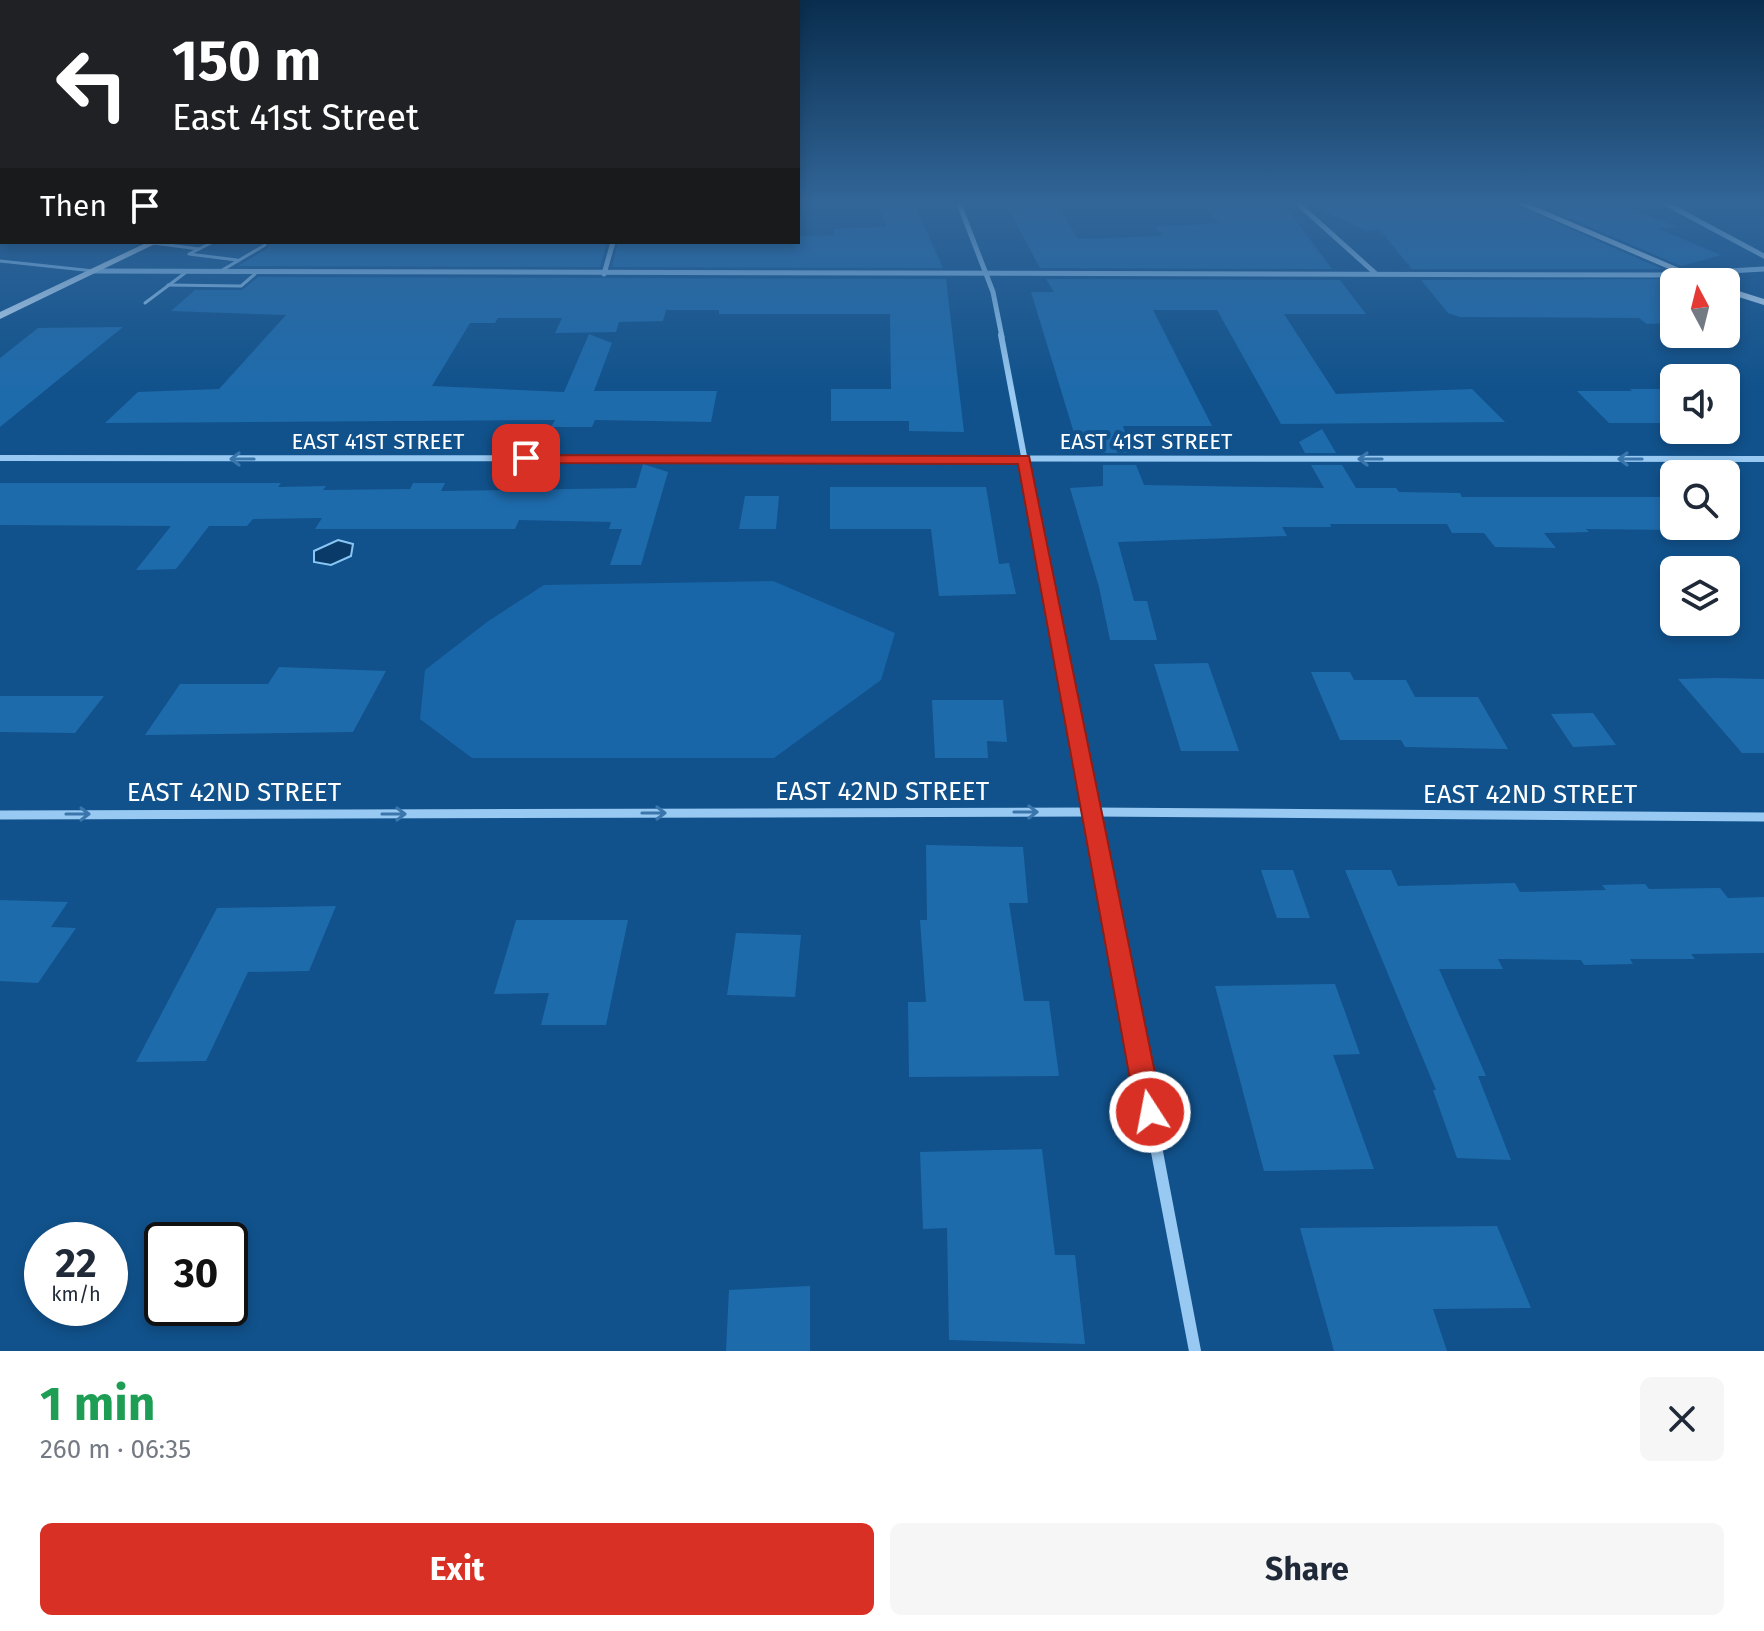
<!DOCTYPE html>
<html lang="en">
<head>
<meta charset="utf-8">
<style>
	body { margin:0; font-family:"Fira Sans",sans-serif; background:#f6f6f7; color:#1f2937; height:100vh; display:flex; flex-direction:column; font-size:30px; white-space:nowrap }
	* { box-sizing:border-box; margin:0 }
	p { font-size:26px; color:#747a83 }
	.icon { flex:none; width:44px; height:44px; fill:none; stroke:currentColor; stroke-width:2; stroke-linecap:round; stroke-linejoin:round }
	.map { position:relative; height:1351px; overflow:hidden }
	.details { display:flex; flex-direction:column; background:#fff; flex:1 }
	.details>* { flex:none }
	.banner { position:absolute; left:0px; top:0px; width:800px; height:244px; box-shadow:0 4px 12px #0003; background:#202124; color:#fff; overflow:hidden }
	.needle { width:52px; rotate:353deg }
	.controls { position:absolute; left:1660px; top:268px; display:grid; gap:16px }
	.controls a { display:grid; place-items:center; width:80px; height:80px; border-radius:12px; background:#fff; box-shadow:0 4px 12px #0003; font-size:40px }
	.speed { position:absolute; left:24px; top:1222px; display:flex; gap:16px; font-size:40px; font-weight:700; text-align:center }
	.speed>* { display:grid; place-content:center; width:104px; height:104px; border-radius:50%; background:#fff; box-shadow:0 4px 12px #0003; line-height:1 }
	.speed small { font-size:20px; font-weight:400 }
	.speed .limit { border:4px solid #111; border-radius:12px; background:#fff; color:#111 }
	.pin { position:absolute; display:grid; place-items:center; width:68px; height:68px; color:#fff; margin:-34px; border-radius:16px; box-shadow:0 4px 12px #0006 }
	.me { position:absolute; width:88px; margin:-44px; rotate:349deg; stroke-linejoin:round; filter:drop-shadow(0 0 6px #0008) }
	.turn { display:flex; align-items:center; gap:28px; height:168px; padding:0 40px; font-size:36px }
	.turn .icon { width:104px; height:104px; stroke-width:2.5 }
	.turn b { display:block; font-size:56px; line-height:68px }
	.then { display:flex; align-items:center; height:76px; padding:0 40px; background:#0003; gap:16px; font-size:30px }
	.round { display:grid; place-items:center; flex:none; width:84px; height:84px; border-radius:12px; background:#f6f6f7 }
	.head { display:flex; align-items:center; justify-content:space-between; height:136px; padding:0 40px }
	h1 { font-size:48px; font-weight:700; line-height:60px; color:#1e9e55 }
	.action { display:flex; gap:16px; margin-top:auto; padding:16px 40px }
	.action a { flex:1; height:92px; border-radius:12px; background:#d93025; color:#fff; font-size:32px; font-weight:700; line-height:92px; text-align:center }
	.action a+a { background:#f6f6f7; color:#1f2937 }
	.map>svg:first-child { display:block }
	.green { fill:#1866a7 }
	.water { fill:#0a3b68; stroke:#8ac6f5; stroke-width:2 }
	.building { fill:#1e6bac }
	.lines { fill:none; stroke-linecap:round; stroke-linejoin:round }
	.lane { stroke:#98c9f2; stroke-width:3 }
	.street-far4 { stroke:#98c9f2; stroke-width:5 }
	.street-far3 { stroke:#98c9f2; stroke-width:6 }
	.street-far2 { stroke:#98c9f2; stroke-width:7 }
	.street-far1 { stroke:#98c9f2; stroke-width:9 }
	.street { stroke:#98c9f2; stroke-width:12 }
	.secondary { fill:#c7e3fc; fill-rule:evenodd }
	.oneway { stroke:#3a76ab }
	.route { fill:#d93025; stroke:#8d1f18; stroke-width:2 }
	.labels { text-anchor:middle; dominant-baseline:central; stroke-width:8; stroke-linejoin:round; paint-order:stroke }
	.far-street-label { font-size:22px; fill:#fff; stroke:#11528c }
	.street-label { font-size:26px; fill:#fff; stroke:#11528c }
</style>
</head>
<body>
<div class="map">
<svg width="1764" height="1351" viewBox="0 0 1764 1351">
	<rect width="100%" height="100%" fill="#11528c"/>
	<path class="green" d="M773 581 895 633 881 680 774 758H472L420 719 425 670 487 622 544 585Z"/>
	<path class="water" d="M338 540 353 544 351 556 331 565 314 562V551Z"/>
	<g class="building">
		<path d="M1004 201H1055L1078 239 1157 236 1162 235 1156 227 1219 223 1199 201H1281L1332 269 1040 268Z"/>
		<path d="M1305 201H1507L1662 269H1412L1379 229 1366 231Z"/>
		<path d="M1580 201H1608L1678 227 1657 228 1721 255 1681 266 1548 209Z"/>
		<path d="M909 203 915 206 943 268 612 267 618 242H800V236L835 235 833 229 887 227 878 205Z"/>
		<path d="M268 242H607L600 267 238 266 268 248Z"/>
		<path d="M258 277 946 279 964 432 909 431V421H831V389H891L890 314H719V310H666L663 321 619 322 616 332 555 333 562 318H498L495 323H470L432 386 564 392 589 334 612 343 594 391H717L711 422 595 420 592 427H551L555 420 105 423 138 392 219 389 286 315 171 311 195 290H242Z"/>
		<path d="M1046 279 1340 280 1366 314H1284L1336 394 1472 389 1505 422 1281 424 1217 310H1153L1212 426H1123L1132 453H1103L1104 434 1074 433 1031 292H1054Z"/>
		<path d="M1677 279 1684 282H1674V323L1647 324 1639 318 1460 317 1448 313 1421 280Z"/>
		<path d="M123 327 0 427V358L38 328Z"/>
		<path d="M1630 389H1674V423H1609L1577 391H1632Z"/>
		<path d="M1322 429 1336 453H1305L1299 442Z"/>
		<path d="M643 464 668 472 641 565H610L622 529H609L611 522 519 520 515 529H315L322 518 253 519 247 526H209L176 569 136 570 171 526 0 525V483H281L278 487 326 486 323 490 410 489 413 483H445L441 491 636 488Z"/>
		<path d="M1103 465H1136L1144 485 1324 488 1311 465H1342L1356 488H1396L1399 492 1460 493 1462 497H1674V530L1586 529 1589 532 1544 533 1556 548 1495 547 1484 533H1452L1447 524H1330L1331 527H1282L1287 536 1118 542 1134 601H1147L1157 640H1110L1099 587 1070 488 1103 486Z"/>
		<path d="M830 487H986L999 564 1009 563 1016 594 939 596 931 529H830Z"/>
		<path d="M745 496H779L776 529H739Z"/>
		<path d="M1208 663 1239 751H1181L1154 664Z"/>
		<path d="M279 667 386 671 353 732 145 735 180 684H268Z"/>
		<path d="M1311 672H1350L1354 680H1406L1415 697H1478L1508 749 1405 747 1401 740H1340Z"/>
		<path d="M1719 678 1764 679V753H1742L1678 679Z"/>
		<path d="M0 696H104L75 733 0 732Z"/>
		<path d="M932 700H1003L1007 742 987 741 988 758H935Z"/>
		<path d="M1593 713 1616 745 1573 747 1551 714Z"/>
		<path d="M926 845 1023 847 1028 903H1009L1024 1001H1049L1059 1076 909 1077 908 1002H926L920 920H927Z"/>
		<path d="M1261 870H1293L1310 918H1277Z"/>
		<path d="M1345 870H1391L1398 886 1515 883 1520 892 1606 890 1602 885 1645 884 1649 889 1720 888 1728 898 1764 897V953L1691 954 1695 959H1630L1633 964 1584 965 1581 960 1498 959 1503 969H1439L1486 1076H1478L1511 1160 1457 1158 1433 1090H1436Z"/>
		<path d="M0 900 68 902 51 927 76 928 38 983 0 981Z"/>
		<path d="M336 906 309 971 248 972 206 1061 136 1062 217 908Z"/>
		<path d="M516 920H628L606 1025H541L549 993 494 994Z"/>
		<path d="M736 933 801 935 795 997 727 995Z"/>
		<path d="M1335 984 1360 1054 1333 1055 1374 1169 1264 1171 1215 986Z"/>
		<path d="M1042 1149 1055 1255H1075L1085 1344 949 1340 947 1228 923 1229 920 1152Z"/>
		<path d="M1497 1226 1531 1308 1433 1309 1447 1351H1334L1300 1228Z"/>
		<path d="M810 1286V1351H726L729 1290Z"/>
	</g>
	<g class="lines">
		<g class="lane">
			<path d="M153 243 199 249 189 254 237 260"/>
			<path d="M199 249 213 242"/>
			<path d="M0 261 94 271"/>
			<path d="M219 272 265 245"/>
			<path d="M168 285 241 286 255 274"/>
			<path d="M145 303 185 273"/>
		</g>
		<g class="street-far4">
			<path d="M958 201 993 292 1002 337"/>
			<path d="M1295 201 1375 273"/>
			<path d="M1661 201 1764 256"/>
			<path d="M94 271 1658 275 1764 269"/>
			<path d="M604 274 613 242"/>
		</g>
		<g class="street-far3">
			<path d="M1001 335 1034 509"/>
			<path d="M0 458 1764 459"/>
		</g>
		<path class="street-far2" d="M1034 507 1076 726"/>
		<g class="street-far1">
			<path d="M1075 724 1128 1002"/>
			<path d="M0 815 1093 812 1764 817"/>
		</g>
		<path class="street" d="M1128 1000 1195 1351"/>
		<g class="secondary">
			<path d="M1510 201H1522L1712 282H1699Z"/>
			<path d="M148 242H159L0 319V312Z"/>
			<path d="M1726 287 1764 299V305L1726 293Z"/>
		</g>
	</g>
	<defs><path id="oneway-shaft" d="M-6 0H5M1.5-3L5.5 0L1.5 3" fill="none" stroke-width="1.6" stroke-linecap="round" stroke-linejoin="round" transform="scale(2)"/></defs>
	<g class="oneway">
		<use href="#oneway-shaft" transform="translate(242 459) rotate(-180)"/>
		<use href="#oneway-shaft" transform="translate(1370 459) rotate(180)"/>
		<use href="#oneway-shaft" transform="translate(1630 459) rotate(180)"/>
		<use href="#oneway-shaft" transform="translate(1026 812)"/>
		<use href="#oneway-shaft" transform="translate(654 813)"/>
		<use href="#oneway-shaft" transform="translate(78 814)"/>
		<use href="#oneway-shaft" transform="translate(394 814)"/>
	</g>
	<linearGradient id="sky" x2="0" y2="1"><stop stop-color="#092d4d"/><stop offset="0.52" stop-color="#326699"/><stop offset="1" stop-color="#326699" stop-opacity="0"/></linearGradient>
	<rect width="1764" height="390" fill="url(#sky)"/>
	<path class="route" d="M521 455 1029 456 1163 1112 1159 1121 1150 1125 1140 1121 1136 1112 1018 464 526 463 519 458Z"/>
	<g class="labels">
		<g class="far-street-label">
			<text x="378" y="441">EAST 41ST STREET</text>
			<text x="1146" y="441">EAST 41ST STREET</text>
		</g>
		<g class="street-label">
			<text x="882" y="791">EAST 42ND STREET</text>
			<text x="234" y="792">EAST 42ND STREET</text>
			<text x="1530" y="794">EAST 42ND STREET</text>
		</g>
	</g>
</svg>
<div class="controls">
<a><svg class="needle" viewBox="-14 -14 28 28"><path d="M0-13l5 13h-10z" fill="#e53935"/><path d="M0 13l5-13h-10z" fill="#747a83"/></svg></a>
<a><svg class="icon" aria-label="sound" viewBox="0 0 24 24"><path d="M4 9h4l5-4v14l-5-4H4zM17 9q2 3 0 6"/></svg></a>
<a><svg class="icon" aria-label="search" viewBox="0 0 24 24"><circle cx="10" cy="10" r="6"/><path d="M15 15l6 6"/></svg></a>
<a><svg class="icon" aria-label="layers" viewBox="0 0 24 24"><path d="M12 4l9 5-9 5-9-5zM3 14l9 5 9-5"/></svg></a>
</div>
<div class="speed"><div>22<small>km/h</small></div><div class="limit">30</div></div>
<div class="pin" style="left:526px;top:458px;background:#d93025"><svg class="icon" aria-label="arrive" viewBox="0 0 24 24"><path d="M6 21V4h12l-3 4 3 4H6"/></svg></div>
<svg class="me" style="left:1150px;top:1112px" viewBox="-20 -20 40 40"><circle r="17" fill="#d93025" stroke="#fff" stroke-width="3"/><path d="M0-11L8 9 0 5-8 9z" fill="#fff"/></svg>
<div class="banner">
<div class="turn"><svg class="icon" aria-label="left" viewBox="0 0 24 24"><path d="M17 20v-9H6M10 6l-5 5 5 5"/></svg><div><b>150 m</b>East 41st Street</div></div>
<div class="then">Then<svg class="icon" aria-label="arrive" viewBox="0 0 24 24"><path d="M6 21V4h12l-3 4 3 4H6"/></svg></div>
</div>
</div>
<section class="details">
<div class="head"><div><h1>1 min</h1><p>260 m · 06:35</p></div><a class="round"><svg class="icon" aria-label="close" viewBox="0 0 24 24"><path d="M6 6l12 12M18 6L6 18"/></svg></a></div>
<div class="action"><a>Exit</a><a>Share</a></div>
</section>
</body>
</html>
